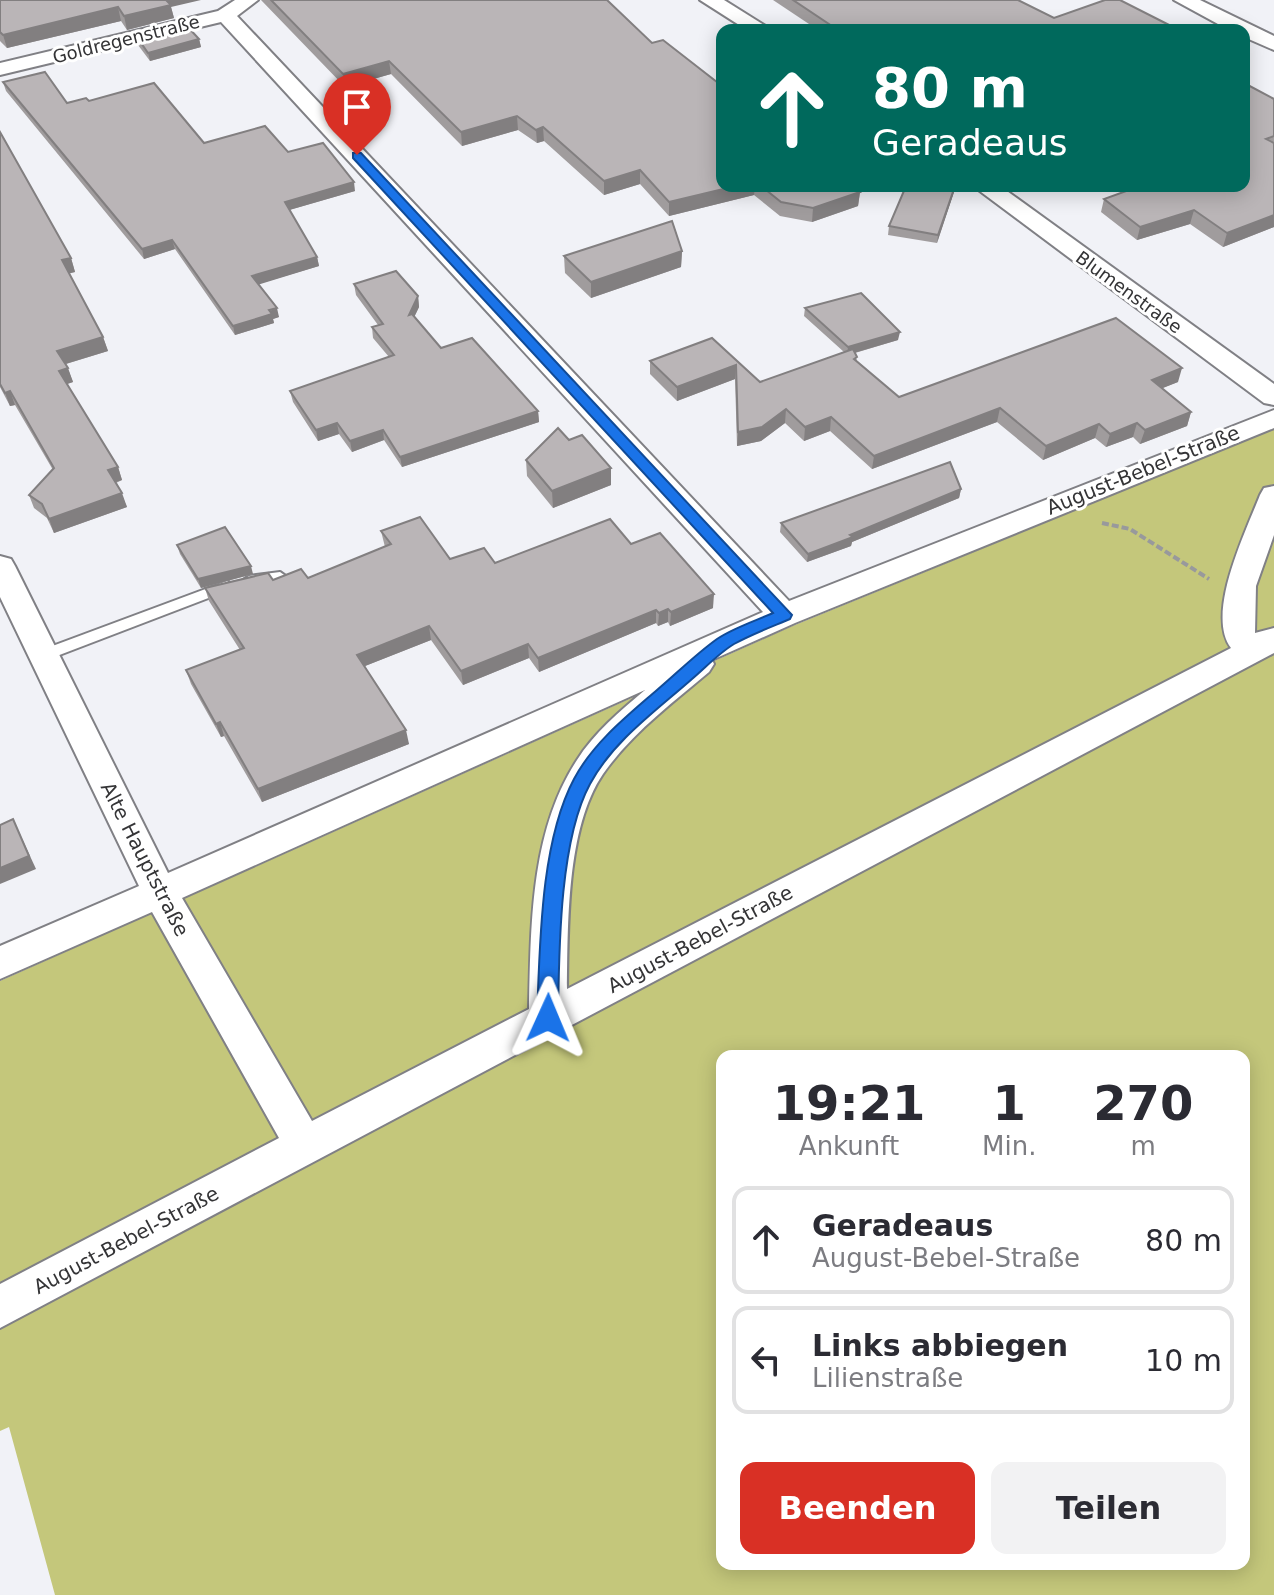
<!DOCTYPE html>
<html lang="de">
<head>
<meta charset="utf-8">
<style>
	body { margin:0; font-family:"DejaVu Sans",sans-serif; background:#f2f2f3; color:#2b2b33; height:100vh; display:flex; flex-direction:column; font-size:30px; white-space:nowrap }
	* { box-sizing:border-box; margin:0 }
	p { font-size:26px; color:#7c7c81 }
	.icon { flex:none; width:44px; height:44px; fill:none; stroke:currentColor; stroke-width:2; stroke-linecap:round; stroke-linejoin:round }
	.map { position:relative; flex:1; overflow:hidden }
	.details { position:absolute; left:716px; top:1050px; width:534px; height:520px; display:flex; flex-direction:column; background:#fff; border-radius:16px; box-shadow:0 4px 20px #0003 }
	.details>* { flex:none }
	.guide { position:absolute; left:716px; top:24px; width:534px; height:168px; border-radius:16px; box-shadow:0 4px 20px #0003; background:#00695c; color:#fff; overflow:hidden }
	.pin { position:absolute; display:grid; place-items:center; width:68px; height:68px; color:#fff; margin:-82px -34px; border-radius:50% 50% 50% 0; rotate:-45deg; box-shadow:0 0 8px #0007 }
	.pin .icon { rotate:45deg }
	.me { position:absolute; width:88px; margin:-44px; rotate:1deg; stroke-linejoin:round; filter:drop-shadow(0 0 6px #0008) }
	.turn { display:flex; align-items:center; gap:28px; height:168px; padding:0 24px; font-size:36px }
	.turn .icon { width:104px; height:104px; stroke-width:2.5 }
	.turn b { display:block; font-size:56px; line-height:68px }
	.eta { display:flex; justify-content:space-evenly; align-items:center; height:136px; text-align:center }
	.eta b { font-size:48px; font-weight:600; line-height:56px }
	.action { display:flex; gap:16px; margin-top:auto; padding:16px 24px }
	.action a { flex:1; height:92px; border-radius:16px; background:#d93025; color:#fff; font-size:32px; font-weight:600; line-height:92px; text-align:center }
	.action a+a { background:#f2f2f3; color:#2b2b33 }
	ul { padding:0; list-style:none }
	li { display:flex; align-items:center; gap:24px; height:108px; margin:0 16px 12px; padding:0 8px; border:4px solid #e1e1e2; border-radius:16px }
	li div { flex:1 }
	li b { display:block; font-size:30px }
	li em { font-style:normal }
	.map>svg:first-child { display:block }
	.green { fill:#c4c77b; fill-rule:evenodd }
	.lines { fill:none; stroke-linecap:round; stroke-linejoin:round }
	.lane-casing { stroke:#808085; stroke-width:4 }
	.street-casing { stroke:#808085; stroke-width:4 }
	.path { stroke:#98999c; stroke-width:4; stroke-dasharray:7 3; stroke-linecap:butt }
	.lane { fill:#fff; fill-rule:evenodd }
	.street { fill:#fff; fill-rule:evenodd }
	.wall { fill:#a09c9d }
	.shaded-wall { fill:#827f80 }
	.building { fill:#bab5b7; stroke:#827f80; stroke-width:2 }
	.route { fill:#1a73e8; stroke:#114b97; stroke-width:2 }
	.labels { text-anchor:middle; dominant-baseline:central; stroke-width:6; stroke-linejoin:round; paint-order:stroke }
	.far-street-label { font-size:18px; fill:#343436; stroke:#fff }
	.street-label { font-size:20px; fill:#343436; stroke:#fff }
</style>
</head>
<body>
<div class="map">
<svg width="1274" height="1595" viewBox="0 0 1274 1595">
	<rect width="100%" height="100%" fill="#f1f2f7"/>
	<path class="green" d="M1274 429V1595H55L9 1427 0 1431V981L790 627ZM722 1056H1244V1564H722Z"/>
	<g class="lines">
		<defs>
			<g id="lane">
				<path d="M280 572 287 577 285 580 249 586 242 581 249 576Z"/>
				<path d="M227 581 234 586 232 589 49 659H39L37 655 39 651Z"/>
			</g>
			<g id="street">
				<path d="M235 0H258L237 16 789 601 1274 410V428L795 623 712 660 714 664 709 672C672 703 631 734 603 774 566 828 568 926 567 989L1231 648C1205 614 1246 531 1260 495L1264 488 1274 486V535L1256 586 1255 633 1274 628V653L0 1328V1284L279 1138 152 912 0 979V946L139 886 0 597V556L11 559 15 566 168 873 763 612 221 22 0 75V63L218 11ZM645 690C620 711 594 733 577 760 530 832 531 926 529 1009L312 1121 182 898Z"/>
				<path d="M700 0H724L772 30H747Z"/>
				<path d="M1174 0H1200L1274 36V50L1244 37V30H1229Z"/>
				<path d="M973 186H1000L1274 384V405L1264 403Z"/>
			</g>
		</defs>
		<use href="#lane" class="lane-casing"/>
		<use href="#street" class="street-casing"/>
		<path class="path" d="M1102 523 1130 529 1209 579"/>
		<use href="#lane" class="lane"/>
		<use href="#street" class="street"/>
	</g>
	<g class="wall">
		<path d="M0 0 171 7 174 18 127 30 121 21 7 48 0 41Z"/>
		<path d="M261 0H607L722 186H853L860 192 858 206 812 222 780 216 754 195 669 216 640 184 604 195 544 141 537 143 518 130 462 146 391 74 345 87Z"/>
		<path d="M773 0H1018L1054 18 1179 30H818Z"/>
		<path d="M137 37 199 39 201 47 150 61 138 45Z"/>
		<path d="M3 82 67 103 89 101 204 143 288 152 355 191 289 210 317 257 319 266 258 284 279 317 273 319 274 323 235 335 175 249 144 259 6 91Z"/>
		<path d="M1244 83 1274 99V227L1223 247 1190 224 1137 240 1101 212 1104 199 1140 186H1244Z"/>
		<path d="M0 132 71 258 75 272 69 273 103 337 108 351 66 364 73 382 67 384 118 467 122 480 116 483 127 507 54 533 47 518 34 508 29 495 53 470 15 405 10 406 0 387Z"/>
		<path d="M906 186H956L937 243 888 235 889 226Z"/>
		<path d="M682 251 681 267 591 298 565 273 564 256Z"/>
		<path d="M354 284 418 296 419 307 414 317 441 348 538 411 539 422 402 467 384 440 352 452 339 434 318 441 293 402 290 391 389 357 373 338 372 327 378 325 356 295Z"/>
		<path d="M805 308 898 340 855 353 857 361 899 397 1178 382 1162 388 1191 412 1187 426 1140 444 1133 437 1106 447 1095 438 1043 460 997 422 872 469 830 431 804 441 785 423 761 441 737 446 735 379 677 401 650 374V361L712 338 760 382 844 352 804 316Z"/>
		<path d="M569 440 611 485 553 508 527 476 526 460Z"/>
		<path d="M961 489 959 498 852 542 851 546 807 562 780 532 781 523Z"/>
		<path d="M381 531 450 559 495 563 631 544 713 608 670 626 668 622 658 626 656 623 539 672 529 658 463 685 431 640 365 666 409 744 262 802 224 736 221 737 191 684 186 670 240 650 209 601 205 588 308 578 385 547Z"/>
		<path d="M177 545 253 574 201 588 180 554Z"/>
	</g>
	<g class="shaded-wall">
		<path d="M163 0H201L171 7 174 18 127 30 124 16Z"/>
		<path d="M118 7 121 21 7 48 3 35Z"/>
		<path d="M199 39 201 47 150 61 148 53Z"/>
		<path d="M389 61 391 74 345 87 343 74Z"/>
		<path d="M517 116 518 130 462 146 461 132Z"/>
		<path d="M543 127 544 141 537 143 536 130Z"/>
		<path d="M640 170V184L604 195V181Z"/>
		<path d="M354 182 355 191 286 211 285 202Z"/>
		<path d="M736 186H755L754 195 669 216V202Z"/>
		<path d="M955 186H956L937 243 938 235Z"/>
		<path d="M860 192 858 206 812 222 813 208Z"/>
		<path d="M1194 210 1190 224 1137 240 1140 227Z"/>
		<path d="M1274 215V227L1223 247 1227 233Z"/>
		<path d="M172 240 175 249 144 259 142 249Z"/>
		<path d="M682 251 681 267 591 298V282Z"/>
		<path d="M317 257 319 266 254 286 252 276Z"/>
		<path d="M71 258 75 272 67 274 62 260Z"/>
		<path d="M418 296 419 307 410 326 409 315Z"/>
		<path d="M277 308 279 317 273 319 274 323 235 335 233 326Z"/>
		<path d="M900 332 898 340 847 355 848 347Z"/>
		<path d="M103 337 108 351 62 365 57 351Z"/>
		<path d="M736 365 735 379 677 401V387Z"/>
		<path d="M68 368 73 382 64 385 59 371Z"/>
		<path d="M1182 368 1178 382 1148 394 1152 380Z"/>
		<path d="M10 391 15 405 10 406 5 393Z"/>
		<path d="M1000 408 997 422 872 469 874 456Z"/>
		<path d="M786 409 785 423 761 441 737 446 738 432Z"/>
		<path d="M538 411 539 422 402 467 400 457Z"/>
		<path d="M1191 412 1187 426 1140 444 1145 430Z"/>
		<path d="M831 417 830 431 804 441 805 427Z"/>
		<path d="M337 423 339 434 318 441 316 430Z"/>
		<path d="M1137 423 1133 437 1106 447 1110 434Z"/>
		<path d="M1099 424 1095 438 1043 460 1046 446Z"/>
		<path d="M383 430 384 440 352 452 350 441Z"/>
		<path d="M118 467 122 480 113 483 108 470Z"/>
		<path d="M611 468V485L553 508 552 491Z"/>
		<path d="M961 489 959 498 852 542 851 546 807 562 808 554 850 535Z"/>
		<path d="M122 493 127 507 54 533 49 519Z"/>
		<path d="M251 566 253 574 201 588 198 579Z"/>
		<path d="M714 594 713 608 670 626 671 612Z"/>
		<path d="M668 609V622L658 626 659 613Z"/>
		<path d="M656 610V623L539 672 538 658Z"/>
		<path d="M429 626 431 640 360 668 357 655Z"/>
		<path d="M528 644 529 658 463 685 461 671Z"/>
		<path d="M220 722 224 736 221 737 216 724Z"/>
		<path d="M406 730 409 744 262 802 258 789Z"/>
		<path d="M13 819 36 869 0 884V868Z"/>
	</g>
	<g class="building">
		<path d="M0 0H166L171 5 124 16 118 7 3 35 0 32Z"/>
		<path d="M271 0H607L652 43 663 40 722 86V186H736L669 202 640 170 604 181 543 127 536 130 517 116 461 132 389 61 343 74Z"/>
		<path d="M793 0H1018L1054 18 1105 0H1120L1179 30H838Z"/>
		<path d="M186 25 199 39 148 53 137 37Z"/>
		<path d="M45 72 67 103 86 98 89 101 154 83 204 143 265 126 288 152 323 143 354 182 285 202 317 257 252 276 277 308 269 310 272 314 233 326 172 240 142 249 3 82Z"/>
		<path d="M1244 83 1274 99V136L1266 139 1274 143V215L1227 233 1194 210 1140 227 1104 199 1140 186H1244Z"/>
		<path d="M0 132 71 258 62 260 103 337 57 351 68 368 59 371 118 467 108 470 122 493 49 519 42 504 29 495 54 468 10 391 5 393 0 384Z"/>
		<path d="M761 186H853L860 192 813 208 781 202Z"/>
		<path d="M906 186H955L938 235 889 226Z"/>
		<path d="M672 221 682 251 591 282 564 256Z"/>
		<path d="M396 271 418 296 409 315 412 314 441 348 472 338 538 411 400 457 383 430 350 441 337 423 316 430 290 391 394 355 372 327 383 324 354 284Z"/>
		<path d="M861 293 900 332 848 347 805 308Z"/>
		<path d="M1116 318 1182 368 1152 380 1191 412 1145 430 1137 423 1110 434 1099 424 1046 446 1000 408 874 456 831 417 805 427 786 409 762 427 738 432 736 365 677 387 650 361 712 338 760 382 853 349 857 357 854 359 899 397Z"/>
		<path d="M558 428 569 440 582 435 611 468 552 491 526 460Z"/>
		<path d="M950 462 961 489 850 535 853 537 808 554 781 523Z"/>
		<path d="M420 517 450 559 484 548 495 563 610 519 631 544 660 533 714 594 671 612 668 609 659 613 656 610 538 658 528 644 461 671 429 626 357 655 406 730 258 789 220 722 216 724 186 670 244 648 205 588 268 573 273 580 301 569 308 578 391 544 381 531Z"/>
		<path d="M225 527 251 566 198 579 177 545Z"/>
		<path d="M13 819 29 856 0 868V825Z"/>
	</g>
	<path class="route" d="M353 153H361L792 615 790 619C771 627 752 634 734 644 719 653 705 668 692 679 657 710 613 741 590 784 559 841 559 953 558 1018L555 1024 548 1027 540 1024 537 1018C540 946 540 843 574 779 593 743 627 716 657 690 677 673 696 654 717 639 733 628 755 621 773 613L353 158Z"/>
	<g class="labels">
		<g class="far-street-label">
			<text transform="translate(126 39) rotate(-14)">Goldregenstraße</text>
			<text transform="translate(1129 292) rotate(36)">Blumenstraße</text>
		</g>
		<g class="street-label">
			<text transform="translate(1143 470) rotate(-22)">August-Bebel-Straße</text>
			<text transform="translate(145 859) rotate(63)">Alte Hauptstraße</text>
			<text transform="translate(700 939) rotate(-28)">August-Bebel-Straße</text>
			<text transform="translate(126 1240) rotate(-28)">August-Bebel-Straße</text>
		</g>
	</g>
</svg>
<div class="pin" style="left:357px;top:155px;background:#d93025"><svg class="icon" aria-label="arrive" viewBox="0 0 24 24"><path d="M6 21V4h12l-3 4 3 4H6"/></svg></div>
<svg class="me" style="left:548px;top:1018px" viewBox="-20 -20 40 40"><path d="M0-17L14 15 0 8-14 15z" fill="#1a73e8" stroke="#fff" stroke-width="4"/></svg>
<div class="guide">
<div class="turn"><svg class="icon" aria-label="ahead" viewBox="0 0 24 24"><path d="M12 20V5M6 11l6-6 6 6"/></svg><div><b>80 m</b>Geradeaus</div></div>
</div>
<section class="details">
<div class="eta">
<div><b>19:21</b><p>Ankunft</p></div>
<div><b>1</b><p>Min.</p></div>
<div><b>270</b><p>m</p></div>
</div>
<ul>
<li><svg class="icon" aria-label="ahead" viewBox="0 0 24 24"><path d="M12 20V5M6 11l6-6 6 6"/></svg><div><b>Geradeaus</b><p>August-Bebel-Straße</p></div><em>80 m</em></li>
<li><svg class="icon" aria-label="left" viewBox="0 0 24 24"><path d="M17 20v-9H6M10 6l-5 5 5 5"/></svg><div><b>Links abbiegen</b><p>Lilienstraße</p></div><em>10 m</em></li>
</ul>
<div class="action"><a>Beenden</a><a>Teilen</a></div>
</section>
</div>
</body>
</html>
